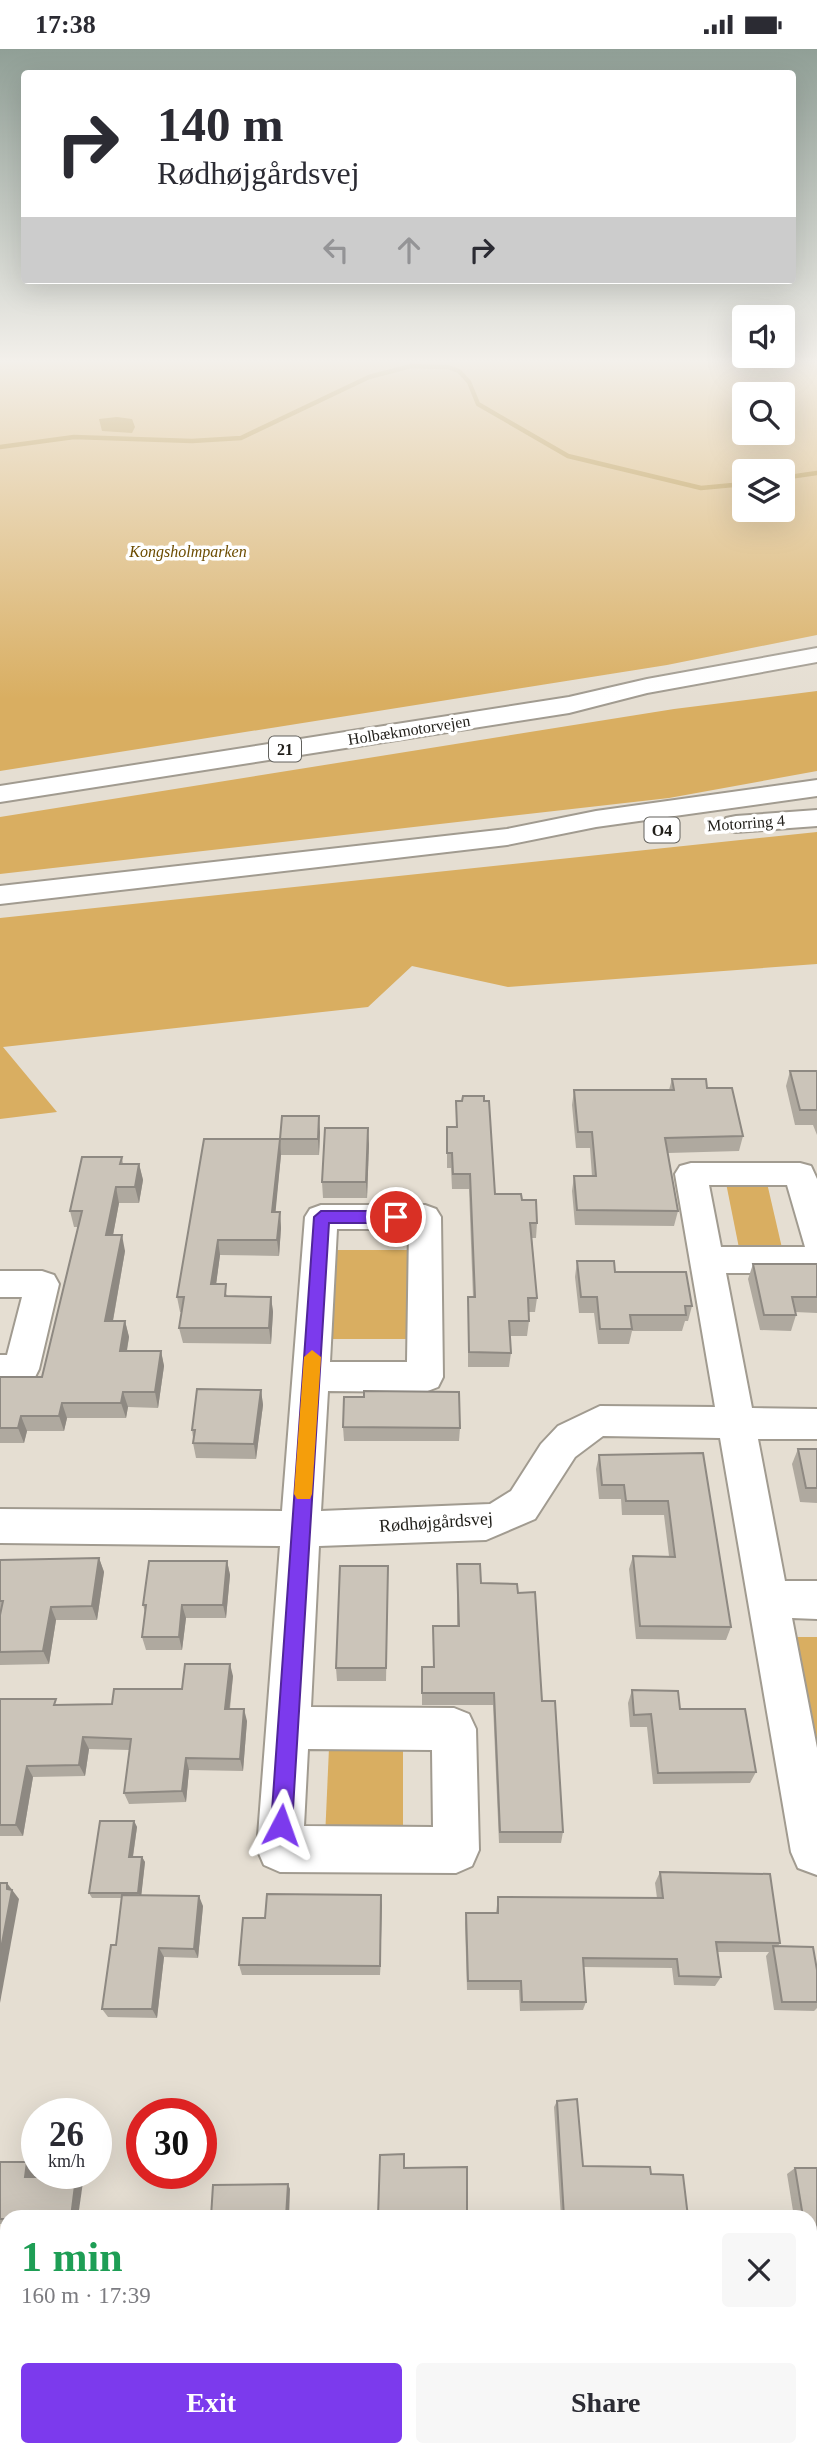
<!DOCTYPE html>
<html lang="en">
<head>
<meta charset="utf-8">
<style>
	body { margin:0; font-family:Georgia,serif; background:#f7f7f7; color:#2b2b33; height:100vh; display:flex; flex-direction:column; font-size:26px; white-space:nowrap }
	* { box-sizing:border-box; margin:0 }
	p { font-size:23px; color:#7c7c81 }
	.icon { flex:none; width:38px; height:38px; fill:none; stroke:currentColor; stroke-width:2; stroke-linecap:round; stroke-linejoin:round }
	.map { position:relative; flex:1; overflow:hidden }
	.panel { position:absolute; left:0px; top:2161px; width:817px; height:247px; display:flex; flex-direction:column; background:#fff; border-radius:21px 21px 0 0; box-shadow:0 7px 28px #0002 }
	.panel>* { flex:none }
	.top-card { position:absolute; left:21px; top:21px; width:775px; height:214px; border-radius:7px; box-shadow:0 7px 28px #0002; background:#fff; color:#2b2b33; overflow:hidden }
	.tools { position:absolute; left:732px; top:256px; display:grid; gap:14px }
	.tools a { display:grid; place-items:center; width:63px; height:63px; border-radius:7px; background:#fff; box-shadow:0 7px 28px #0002; font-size:35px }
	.speed { position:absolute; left:21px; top:2049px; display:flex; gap:14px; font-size:35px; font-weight:700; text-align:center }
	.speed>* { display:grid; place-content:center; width:91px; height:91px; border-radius:50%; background:#fff; box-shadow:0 7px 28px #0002; line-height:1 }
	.speed small { font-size:18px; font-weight:400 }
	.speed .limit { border:10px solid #d22; background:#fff; color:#111 }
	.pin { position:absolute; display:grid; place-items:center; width:60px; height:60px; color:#fff; margin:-30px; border:4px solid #fff; border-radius:50%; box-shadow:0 2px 7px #0007 }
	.me { position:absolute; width:77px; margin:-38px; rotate:4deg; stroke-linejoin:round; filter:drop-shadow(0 0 5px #0008) }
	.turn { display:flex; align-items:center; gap:24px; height:147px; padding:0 21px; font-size:32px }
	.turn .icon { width:91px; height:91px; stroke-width:2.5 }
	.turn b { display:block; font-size:49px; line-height:60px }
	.lanes { display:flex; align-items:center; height:66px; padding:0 21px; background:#0003; justify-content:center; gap:35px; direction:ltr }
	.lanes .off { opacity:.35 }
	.round { display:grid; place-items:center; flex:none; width:74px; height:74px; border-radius:7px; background:#f7f7f7 }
	.head { display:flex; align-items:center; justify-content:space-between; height:119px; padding:0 21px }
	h1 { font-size:42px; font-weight:600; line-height:52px; color:#1e9e55 }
	.primary-button { display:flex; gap:14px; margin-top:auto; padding:14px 21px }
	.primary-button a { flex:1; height:80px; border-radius:7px; background:#7c3aed; color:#fff; font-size:28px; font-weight:600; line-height:80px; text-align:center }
	.primary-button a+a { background:#f7f7f7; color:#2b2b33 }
	.status { display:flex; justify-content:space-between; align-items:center; height:49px; padding:0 35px; background:#fff; direction:ltr }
	.status svg { height:19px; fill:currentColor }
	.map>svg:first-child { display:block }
	.green { fill:#d9ae61; fill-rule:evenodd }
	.water { fill:#ad7f1a }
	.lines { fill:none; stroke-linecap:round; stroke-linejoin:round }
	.stream { stroke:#ad7f1a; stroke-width:4.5 }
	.minor-casing { stroke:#a19b90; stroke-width:4 }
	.highway-casing { stroke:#a19b90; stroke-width:4 }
	.minor { fill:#fff; fill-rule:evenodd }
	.highway { fill:#fff; fill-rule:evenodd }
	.wall { fill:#afa99f }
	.shaded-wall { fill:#8e8982 }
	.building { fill:#cbc4b9; stroke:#8e8982; stroke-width:2 }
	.route { fill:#7c3aed; stroke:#51269a; stroke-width:2 }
	.slow { fill:#f59e0b }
	.labels { text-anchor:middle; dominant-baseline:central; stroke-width:7; stroke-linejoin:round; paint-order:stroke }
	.far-park-label { font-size:16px; font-style:italic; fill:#6d4d02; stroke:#fff }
	.far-street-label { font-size:16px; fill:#1f1d18; stroke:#fff }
	.shield { fill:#fff; stroke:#62615d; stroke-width:2 }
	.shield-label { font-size:16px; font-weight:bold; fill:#1f1d18 }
	.street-label { font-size:18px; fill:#1f1d18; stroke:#fff }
</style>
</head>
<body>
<div class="status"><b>17:38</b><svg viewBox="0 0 49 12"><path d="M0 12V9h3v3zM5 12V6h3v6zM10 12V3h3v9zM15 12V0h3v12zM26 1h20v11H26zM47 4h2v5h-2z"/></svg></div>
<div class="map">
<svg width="817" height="2407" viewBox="0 0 817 2407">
	<rect width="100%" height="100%" fill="#e5ded2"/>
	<g class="green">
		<path d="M0 313H817V586L667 616 0 722ZM744 345H782V383H744ZM744 422H782V460H744Z"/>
		<path d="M817 642V722L669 749 0 825V768L674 660Z"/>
		<path d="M817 783V915L508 938 412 917 368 958 3 998 57 1063 0 1070V869Z"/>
		<path d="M726 1134H767L782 1199H739Z"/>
		<path d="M336 1201H415L414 1290H331Z"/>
		<path d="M796 1588H817V1694Z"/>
		<path d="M329 1699 403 1700V1789H325Z"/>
		<path d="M481 2401H708L709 2407H481Z"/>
	</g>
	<path class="water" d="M117 368 132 370 135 378 132 384 102 382 99 370Z"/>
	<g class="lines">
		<g class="stream">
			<path d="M0 398 74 388 192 392 241 389 369 328 411 317 448 318 459 322 469 333 478 355 568 407 701 439 744 435"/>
			<path d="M782 429 817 424"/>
		</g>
		<defs>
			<g id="minor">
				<path d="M691 1114H800L811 1117 817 1130V1224H726L752 1359 817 1360V1390H758L785 1532H817V1570L792 1569 817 1699V1826L798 1819 791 1803 720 1389 603 1387 575 1408 535 1470 486 1491 319 1497 311 1658 454 1659 469 1665 476 1680 479 1801 472 1817 456 1824 280 1823 264 1816 257 1800 280 1497 0 1494V1460L282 1462 305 1168 310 1160 321 1156H425L436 1160 441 1168 443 1328 438 1338 425 1343 328 1342 321 1462 490 1455 511 1442 541 1395 558 1377 600 1357 715 1358 675 1125 680 1117ZM709 1136H787L805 1198H721ZM337 1180H409L407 1313H330ZM308 1700 432 1701 433 1778 304 1777Z"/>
				<path d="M0 1222H42L54 1226 59 1235 39 1320 34 1330 21 1334H0V1306H7L22 1248H0Z"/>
				<path d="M810 2396 813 2407H755L754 2401H810Z"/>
				<rect x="368" y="2401" width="58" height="6"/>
			</g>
			<g id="highway">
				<path d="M817 599V613L647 644 569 664 0 753V737L569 648 647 630Z"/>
				<path d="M817 731V747L596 778 507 796 0 855V837L507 780 596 762Z"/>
				<path d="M817 761V777L736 783 726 781 722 775 726 769 736 767Z"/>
			</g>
		</defs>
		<use href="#minor" class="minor-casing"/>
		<use href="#highway" class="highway-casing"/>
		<use href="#minor" class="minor"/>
		<use href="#highway" class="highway"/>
	</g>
	<g class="wall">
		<path d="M790 1022H817V1086L813 1076H795L786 1037Z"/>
		<path d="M672 1030 707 1039 743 1087 739 1102 668 1104 678 1162 674 1177 575 1176 572 1142 574 1127H592L590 1099H576L572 1056 574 1041H669Z"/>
		<path d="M456 1052 495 1145 522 1151 537 1174 536 1189H532L537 1249 535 1263H528L529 1272 527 1287H510L511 1304 509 1318H468V1248H473L469 1140H452L451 1119H447V1078H456Z"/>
		<path d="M320 1083 319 1106H281L275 1163H280L281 1179 279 1207 220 1206 216 1235 228 1247 271 1248 273 1263 271 1295 183 1294 179 1279 182 1263H180L177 1248 280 1090Z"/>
		<path d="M369 1095 367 1149H323L322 1133Z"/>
		<path d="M122 1108 123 1115H139L143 1131 139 1154H119L113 1186 125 1202 113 1272H125L129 1288 127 1302H161L164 1317 158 1359 128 1358 126 1369H67L64 1382H27L24 1394H0V1328H42L78 1178H74L70 1162Z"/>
		<path d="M577 1212 615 1223 692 1257 688 1272H685L682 1282H632L629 1295H598L594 1264H579L575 1228Z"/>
		<path d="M753 1215H817V1264L795 1263 796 1266 791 1282 760 1281 748 1230Z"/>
		<path d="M261 1341 263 1356 256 1410 196 1409 193 1394V1389L192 1381Z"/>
		<path d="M343 1378 460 1379 459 1392H344Z"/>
		<path d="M798 1400H817V1454L800 1453 792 1415Z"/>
		<path d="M703 1404 731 1578 726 1591 636 1590 629 1520 633 1507H669L664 1466H622L621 1450H599L596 1420 599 1406Z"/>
		<path d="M99 1509 104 1523 97 1571H56L49 1615 0 1616V1511Z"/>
		<path d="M227 1512 230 1526 226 1569H186L182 1601H146L142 1588 145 1563 143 1556Z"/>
		<path d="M457 1515 481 1534 518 1544 542 1652 563 1783 561 1794H499L493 1656H422V1618H433V1577H457Z"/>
		<path d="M388 1531 386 1632H337L336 1619Z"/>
		<path d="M233 1627 230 1660 247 1672 243 1722 189 1721 186 1753 129 1755 124 1744 130 1701 89 1700 85 1727 33 1728 23 1787H0V1650L59 1656 112 1655 182 1640Z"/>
		<path d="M632 1641 680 1660 756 1723 750 1734 653 1735 647 1678H630L628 1654Z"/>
		<path d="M134 1772 137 1778 133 1808H142L145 1813 141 1847 203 1857 198 1909 164 1908 157 1969 108 1968 102 1960 116 1896 122 1849H92L89 1844Z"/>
		<path d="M660 1823 780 1894 778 1897 817 1921V1959L814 1962 774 1961 766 1907 769 1903H717L721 1928 715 1937 674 1936 672 1919 584 1918 586 1953 583 1961 520 1962 519 1941H467L465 1874 466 1864H496L498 1848 657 1849 655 1834Z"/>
		<path d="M381 1846 380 1926H242L239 1916 265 1869Z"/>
		<path d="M557 2052 583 2117 688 2168H561L554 2058Z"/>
		<path d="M0 2113 35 2119 34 2128H76L83 2133 7 2168V2175H0Z"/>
		<path d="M795 2119H817V2276H810V2168H794L787 2125Z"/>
	</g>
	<g class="shaded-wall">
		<path d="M319 1067 320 1083 319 1106 318 1090Z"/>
		<path d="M368 1079 369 1095 367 1149 366 1133Z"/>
		<path d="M280 1090 281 1106 274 1179 272 1163Z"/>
		<path d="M139 1115 143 1131 139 1154 135 1138Z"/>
		<path d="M116 1138 119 1154 110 1202 106 1186Z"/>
		<path d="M280 1163 281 1179 279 1207 277 1191Z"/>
		<path d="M122 1186 125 1202 110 1288 105 1272Z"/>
		<path d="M218 1191 220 1206 214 1251 211 1235Z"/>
		<path d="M271 1248 273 1263 271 1295 269 1279Z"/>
		<path d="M125 1272 129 1288 124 1317 120 1302Z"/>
		<path d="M161 1302 164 1317 158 1359 155 1343Z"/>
		<path d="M261 1341 263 1356 256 1410 254 1395Z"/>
		<path d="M123 1343 128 1358 126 1369 121 1354Z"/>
		<path d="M62 1354 67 1369 64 1382 59 1367Z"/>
		<path d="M21 1367 27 1382 24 1394 18 1379Z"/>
		<path d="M99 1509 104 1523 97 1571 92 1557Z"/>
		<path d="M227 1512 230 1526 226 1569 223 1556Z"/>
		<path d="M182 1556 186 1569 182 1601 179 1588Z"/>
		<path d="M51 1558 56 1571 49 1615 43 1602Z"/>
		<path d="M230 1615 233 1627 228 1672 225 1660Z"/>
		<path d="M244 1660 247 1672 243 1722 240 1710Z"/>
		<path d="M83 1688 89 1700 85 1727 79 1716Z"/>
		<path d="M186 1709 189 1721 186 1753 182 1742Z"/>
		<path d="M27 1717 33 1728 23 1787 16 1776Z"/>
		<path d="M134 1772 137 1778 132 1813 129 1808Z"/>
		<path d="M142 1808 145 1813 141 1849 138 1844Z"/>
		<path d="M7 1834 19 1850 0 1954V1905Z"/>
		<path d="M381 1846 382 1856 380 1926V1917Z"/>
		<path d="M199 1847 203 1857 198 1909 194 1900Z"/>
		<path d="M159 1899 164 1908 157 1969 152 1960Z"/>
		<path d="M27 2113 35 2119 33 2133 25 2128Z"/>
		<path d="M76 2128 83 2133 78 2168H71Z"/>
		<path d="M288 2135 290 2140 289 2168H286Z"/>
		<rect x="68" y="2401" width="8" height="6"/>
	</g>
	<g class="building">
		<path d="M790 1022H817V1061H800Z"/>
		<path d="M672 1030H706L707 1039H732L743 1087 665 1089 678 1162 577 1161 574 1127H596L592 1083H578L574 1041H674Z"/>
		<path d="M463 1047H484V1052H489L495 1145H521L522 1151H536L537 1174H530L537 1249H528L529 1272H509L511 1304 469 1303 468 1248H475L470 1125H453L452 1104H447V1078H457L456 1052H462Z"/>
		<path d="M282 1067H319L318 1090H280Z"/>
		<path d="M325 1079H368L366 1133H322Z"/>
		<path d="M204 1090H280L272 1163H280L277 1191H218L211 1235H226L225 1247 271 1248 269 1279H179L184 1248H177Z"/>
		<path d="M82 1108H122L120 1115H139L135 1138H116L106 1186H122L105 1272H125L120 1302H161L155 1343H123L121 1354H62L59 1367H21L18 1379H0V1328H42L82 1162H70Z"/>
		<path d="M577 1212H614L615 1223H686L692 1257H685L686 1266H630L632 1280H600L597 1248H581Z"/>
		<path d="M753 1215H817V1248H792L796 1266H764Z"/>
		<path d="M197 1340 261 1341 254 1395 193 1394 195 1381H192Z"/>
		<path d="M364 1342 459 1343 460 1379 343 1378 344 1348H364Z"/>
		<path d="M798 1400H817V1439H806Z"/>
		<path d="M703 1404 731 1578 640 1577 633 1507 675 1508 668 1452H626L624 1436H602L599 1406Z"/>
		<path d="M99 1509 92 1557 51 1558 43 1602 0 1603V1566L3 1552H0V1511Z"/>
		<path d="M149 1512H227L223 1556H182L179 1588H142L146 1556H143Z"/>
		<path d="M457 1515H480L481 1534 517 1535 518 1544 535 1543 542 1652H555L563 1783H500L494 1644H422V1618H434L433 1577H459Z"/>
		<path d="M340 1517H388L386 1619H336Z"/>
		<path d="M185 1615H230L225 1660H244L240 1710 186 1709 182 1742 124 1744 131 1690 83 1688 79 1716 27 1717 16 1776H0V1650H56L54 1656 112 1655 114 1640H182Z"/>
		<path d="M632 1641 678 1642 680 1660H745L756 1723 658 1724 651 1665 634 1666Z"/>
		<path d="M100 1772H134L129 1808H142L138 1844H89Z"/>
		<path d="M660 1823 770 1825 780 1894 716 1893 721 1928 679 1927 677 1910 583 1909 586 1953H522L521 1932H468L466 1864H498V1848L663 1849Z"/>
		<path d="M0 1834H7V1840L12 1841 0 1905Z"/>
		<path d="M267 1845 381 1846 380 1917 239 1916 243 1869H265Z"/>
		<path d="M122 1846 199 1847 194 1900 159 1899 152 1960H102L111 1896H116Z"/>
		<path d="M773 1897 813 1898 817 1921V1953H782Z"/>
		<path d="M577 2050 583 2117 650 2118 651 2125 683 2126 688 2168H564L557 2052Z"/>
		<path d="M404 2105V2119L467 2118V2168H378L380 2106Z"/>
		<path d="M0 2113H27L25 2128H76L71 2168H7V2170H0Z"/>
		<path d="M795 2119H817V2261L810 2217V2168H803Z"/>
		<path d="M288 2135 286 2168H211L213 2136Z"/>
		<path d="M7 2181V2401H68V2407H0V2230Z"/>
		<path d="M258 2401H316V2407H186V2402L258 2404Z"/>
	</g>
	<linearGradient id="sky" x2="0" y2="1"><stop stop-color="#909f96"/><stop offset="0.48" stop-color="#f3f0eb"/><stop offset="1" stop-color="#f3f0eb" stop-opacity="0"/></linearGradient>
	<rect width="817" height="650" fill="url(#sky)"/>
	<path class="route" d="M321 1162H396L404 1168 396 1174H329L292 1776 289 1784 281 1787 274 1784 271 1776 314 1168Z"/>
	<path class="slow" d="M312 1301 321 1308 312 1445 310 1450H297L294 1445 304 1308Z"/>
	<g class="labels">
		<g class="far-park-label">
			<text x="188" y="502">Kongsholmparken</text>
		</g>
		<g class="far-street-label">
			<text transform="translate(409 681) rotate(-9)">Holbækmotorvejen</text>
			<text transform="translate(746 774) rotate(-4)">Motorring 4</text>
		</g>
		<g class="shield">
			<rect x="269" y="687.5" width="32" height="25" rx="5"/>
			<rect x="644.5" y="768.5" width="35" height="25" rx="5"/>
		</g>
		<g class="shield-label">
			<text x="285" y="700">21</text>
			<text x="662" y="781">O4</text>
		</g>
		<g class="street-label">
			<text transform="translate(436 1473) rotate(-4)">Rødhøjgårdsvej</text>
		</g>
	</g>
</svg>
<div class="tools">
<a><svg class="icon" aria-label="sound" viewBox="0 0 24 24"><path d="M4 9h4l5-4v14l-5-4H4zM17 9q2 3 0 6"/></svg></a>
<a><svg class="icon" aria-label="search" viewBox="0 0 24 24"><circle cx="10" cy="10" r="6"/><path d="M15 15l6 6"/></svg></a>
<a><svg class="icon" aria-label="layers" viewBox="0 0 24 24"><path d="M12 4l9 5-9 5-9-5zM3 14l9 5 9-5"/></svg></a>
</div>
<div class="speed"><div>26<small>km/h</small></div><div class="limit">30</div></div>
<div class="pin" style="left:396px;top:1168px;background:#d93025"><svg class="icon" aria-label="arrive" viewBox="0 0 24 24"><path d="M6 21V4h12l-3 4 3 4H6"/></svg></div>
<svg class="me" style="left:281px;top:1776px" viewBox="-20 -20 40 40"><path d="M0-17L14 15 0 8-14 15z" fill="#7c3aed" stroke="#fff" stroke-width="4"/></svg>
<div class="top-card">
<div class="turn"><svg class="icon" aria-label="right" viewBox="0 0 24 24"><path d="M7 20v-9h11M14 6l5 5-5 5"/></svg><div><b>140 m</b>Rødhøjgårdsvej</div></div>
<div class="lanes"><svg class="icon off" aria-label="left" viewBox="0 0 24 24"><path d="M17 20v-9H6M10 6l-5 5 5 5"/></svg><svg class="icon off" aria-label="ahead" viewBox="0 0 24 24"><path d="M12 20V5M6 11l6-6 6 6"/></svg><svg class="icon" aria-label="right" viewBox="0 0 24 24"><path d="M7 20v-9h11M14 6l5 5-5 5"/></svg></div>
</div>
<section class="panel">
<div class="head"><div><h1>1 min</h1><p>160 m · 17:39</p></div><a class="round"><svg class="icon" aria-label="close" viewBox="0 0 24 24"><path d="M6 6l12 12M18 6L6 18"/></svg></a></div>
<div class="primary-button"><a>Exit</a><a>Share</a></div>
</section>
</div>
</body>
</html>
